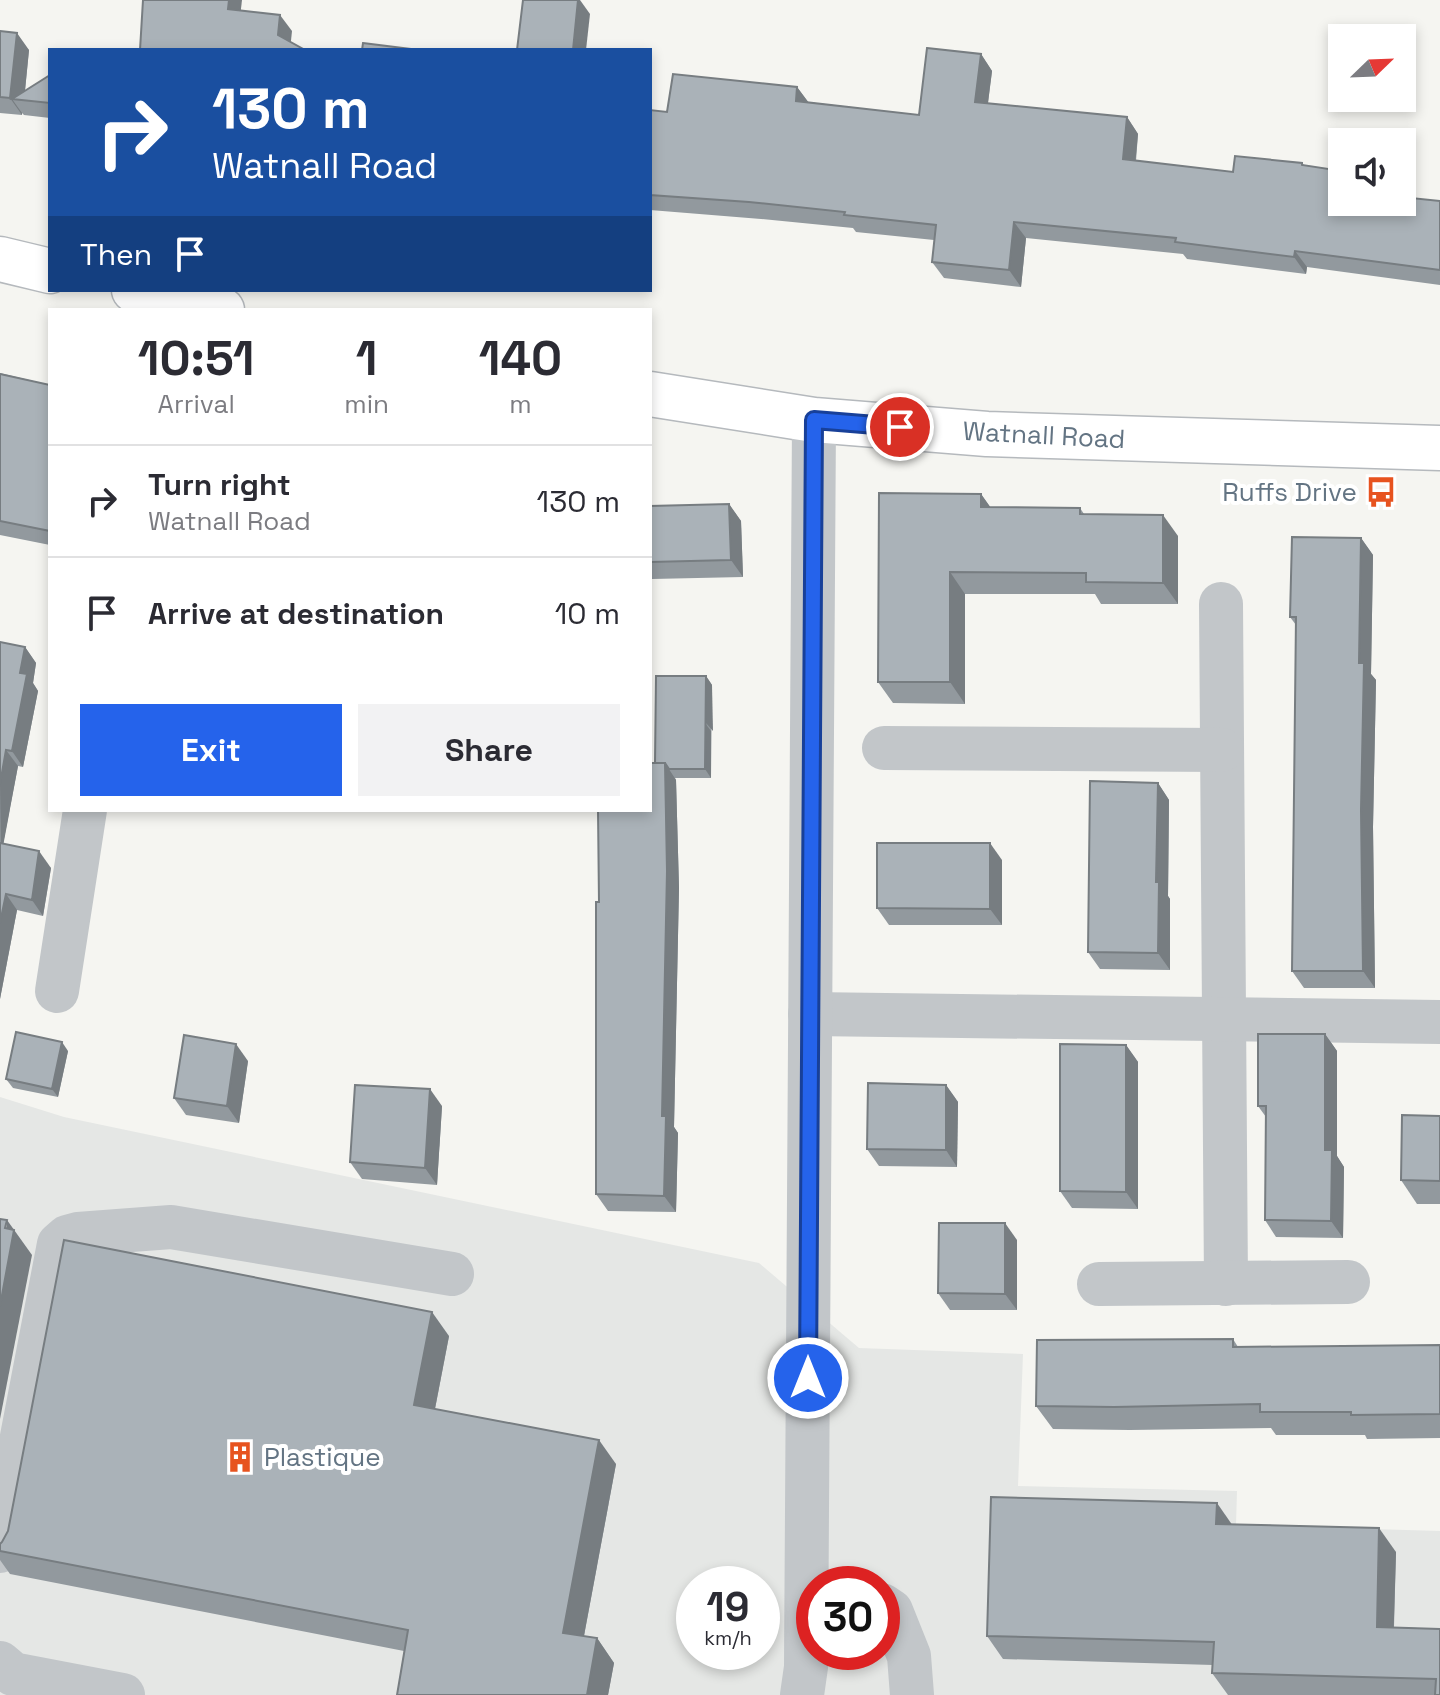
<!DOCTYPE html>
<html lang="en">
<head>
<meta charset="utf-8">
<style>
	body { margin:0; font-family:"Space Grotesk",sans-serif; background:#f2f2f3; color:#2b2b33; height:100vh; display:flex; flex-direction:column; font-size:30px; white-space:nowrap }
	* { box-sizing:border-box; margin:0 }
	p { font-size:26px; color:#7c7c81 }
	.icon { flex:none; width:44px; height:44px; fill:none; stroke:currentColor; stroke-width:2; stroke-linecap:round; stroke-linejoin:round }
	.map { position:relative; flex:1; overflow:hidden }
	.sheet { position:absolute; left:48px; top:308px; width:604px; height:504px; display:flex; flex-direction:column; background:#fff; border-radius:0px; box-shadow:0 4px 12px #0003 }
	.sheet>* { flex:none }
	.top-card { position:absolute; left:48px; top:48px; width:604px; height:244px; border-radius:0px; box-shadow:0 4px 12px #0003; background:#1a4fa0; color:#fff; overflow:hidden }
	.needle { width:52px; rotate:67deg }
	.buttons { position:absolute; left:1328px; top:24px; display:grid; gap:16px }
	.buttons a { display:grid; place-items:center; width:88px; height:88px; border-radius:0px; background:#fff; box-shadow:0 4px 12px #0003; font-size:40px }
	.speed { position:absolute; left:676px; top:1566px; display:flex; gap:16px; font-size:40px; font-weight:700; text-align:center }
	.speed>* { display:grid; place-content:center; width:104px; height:104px; border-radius:50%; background:#fff; box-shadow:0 4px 12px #0003; line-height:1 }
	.speed small { font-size:20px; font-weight:400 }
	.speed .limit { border:12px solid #d22; background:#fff; color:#111 }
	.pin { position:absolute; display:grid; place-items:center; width:68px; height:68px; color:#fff; margin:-34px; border:4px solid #fff; border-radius:50%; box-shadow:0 2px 8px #0007 }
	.me { position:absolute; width:88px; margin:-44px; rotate:0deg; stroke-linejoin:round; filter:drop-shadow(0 0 6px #0008) }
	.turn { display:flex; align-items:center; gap:28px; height:168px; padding:0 32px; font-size:36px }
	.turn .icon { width:104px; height:104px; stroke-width:2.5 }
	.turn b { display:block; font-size:56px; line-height:68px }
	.then { display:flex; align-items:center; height:76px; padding:0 32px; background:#0003; gap:16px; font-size:30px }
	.eta { display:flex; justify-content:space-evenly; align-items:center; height:136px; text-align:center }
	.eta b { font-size:48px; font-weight:600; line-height:56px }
	.action { display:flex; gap:16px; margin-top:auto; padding:16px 32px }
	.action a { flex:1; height:92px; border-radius:0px; background:#2563eb; color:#fff; font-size:32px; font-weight:600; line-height:92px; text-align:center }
	.action a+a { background:#f2f2f3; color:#2b2b33 }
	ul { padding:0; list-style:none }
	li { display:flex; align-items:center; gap:24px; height:112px; padding:0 32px; border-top:2px solid #e1e1e2 }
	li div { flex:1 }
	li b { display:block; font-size:30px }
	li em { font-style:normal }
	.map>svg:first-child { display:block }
	.built { fill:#e5e7e5; fill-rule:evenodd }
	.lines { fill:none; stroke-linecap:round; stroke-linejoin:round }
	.major-casing { stroke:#b5b9bd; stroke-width:47 }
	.minor { stroke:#c2c6c9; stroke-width:44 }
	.major { stroke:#fff; stroke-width:44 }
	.wall { fill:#92999e }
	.shaded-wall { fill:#777d81 }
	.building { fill:#aab2b8; stroke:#777d81; stroke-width:2 }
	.route-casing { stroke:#184099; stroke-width:20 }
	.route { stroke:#2563eb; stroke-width:14 }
	.labels { text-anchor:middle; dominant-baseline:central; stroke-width:8; stroke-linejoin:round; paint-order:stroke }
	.street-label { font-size:26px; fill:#637483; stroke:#fff }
	.poi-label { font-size:26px; fill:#637483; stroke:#fff; text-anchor:end }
</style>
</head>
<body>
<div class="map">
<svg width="1440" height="1695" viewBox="0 0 1440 1695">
	<rect width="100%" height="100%" fill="#f5f5f1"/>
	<path class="built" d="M0 1097 64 1117 759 1263 859 1348 1023 1354 1018 1486 1237 1491 1236 1525 1440 1531V1695H0ZM694 1584H762V1652H694ZM814 1584H882V1652H814Z"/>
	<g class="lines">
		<defs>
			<g id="major">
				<path d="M0 259 50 271"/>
				<path d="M134 290 222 310"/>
				<path d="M650 394 814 420 987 434 1440 448"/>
			</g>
		</defs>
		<use href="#major" class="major-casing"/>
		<g class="minor">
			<path d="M1221 604 1226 1284"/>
			<path d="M884 748 1222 750"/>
			<path d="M57 991 85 810"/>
			<path d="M810 1014 1440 1022"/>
			<path d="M1099 1284 1348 1282"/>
			<path d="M0 1551 59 1244 67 1237 78 1234 171 1227 452 1274"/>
			<path d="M882 1605 891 1611 909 1656 912 1695"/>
			<path d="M0 1663 13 1674 123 1695"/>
			<path d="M802 1695 806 1667 814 420"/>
		</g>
		<use href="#major" class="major"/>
	</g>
	<g class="wall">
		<path d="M0 31 29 50 25 91 50 75V118L24 115 22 113V115L0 113Z"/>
		<path d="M981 54 992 71 988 103 1127 117 1138 134 1136 161 1233 172 1302 163 1342 202 1440 201V285L1307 267 1306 274 1187 259 1183 254 1026 238 1021 287 944 278 932 262 934 240 856 232 853 228 761 219 650 210V110L667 112 797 87 808 102 919 115Z"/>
		<path d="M0 373 50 385V545L0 535Z"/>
		<path d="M981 494 990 507 1080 508 1084 514 1178 536V604H1101L1095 594H965V704L893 703 878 682Z"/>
		<path d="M729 504 741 521 743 577 652 579V628H650V506Z"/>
		<path d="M1361 538 1373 555 1371 674 1376 680 1373 827 1375 988H1304L1292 971 1296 625 1290 617Z"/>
		<path d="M0 642 25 647 36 663 33 683 38 691 23 767 18 766 3 844 51 868 43 916 17 910 0 999Z"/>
		<path d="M706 676 712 685 711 778H675L676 780 679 888 674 1127 678 1133 676 1212 608 1211 596 1194 599 902 655 763Z"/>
		<path d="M1158 783 1169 800 1168 896 1170 899V970L1100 969 1088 952Z"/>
		<path d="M1002 860V925H889L877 908Z"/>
		<path d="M1325 1034 1337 1051V1156L1344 1167 1343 1238 1276 1237 1265 1220 1266 1117 1258 1106Z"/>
		<path d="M1126 1045 1138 1062V1209L1072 1208 1060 1191Z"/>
		<path d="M68 1051 58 1097 13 1088 6 1079Z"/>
		<path d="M248 1061 239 1123 186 1115 174 1098Z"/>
		<path d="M946 1085 958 1102 957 1167 879 1166 867 1149Z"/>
		<path d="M442 1106 437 1185 362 1179 350 1162Z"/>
		<path d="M1440 1116V1204H1417L1401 1180Z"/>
		<path d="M1017 1240V1310H950L938 1293Z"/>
		<path d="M449 1336 435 1409 616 1464 584 1636 597 1638 614 1663 608 1695H397L404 1651 10 1574 0 1560V1544Z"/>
		<path d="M1233 1339 1238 1347 1440 1345V1438L1367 1439 1365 1435H1276L1271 1428 1130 1430 1053 1429 1036 1406Z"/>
		<path d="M1232 1524 1396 1552 1394 1627 1440 1629V1695H1228L1212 1673 1213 1665 1003 1659 987 1636Z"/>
	</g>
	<g class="shaded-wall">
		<path d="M229 0H242L239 26 228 9Z"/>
		<path d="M578 0H580L590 14 586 50H573Z"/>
		<path d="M280 15 292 31 290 50 278 35Z"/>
		<path d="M17 33 29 50 24 100 12 99 22 113V115L10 98Z"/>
		<path d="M981 54 992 71 986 118 975 102Z"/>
		<path d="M797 87 809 103 796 101Z"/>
		<path d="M1127 117 1138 134 1134 176 1123 159Z"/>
		<path d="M1014 222 1026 238 1021 287 1009 270Z"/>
		<path d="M1295 251 1307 267 1306 274 1294 257Z"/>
		<path d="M981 494 996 515 981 507Z"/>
		<path d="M729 504 741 521 743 577 731 560Z"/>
		<path d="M1163 515 1178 536V604L1163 583Z"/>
		<path d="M1361 538 1373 555 1371 674 1376 680 1373 827 1375 988 1363 971 1359 663Z"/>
		<path d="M950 572 965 594V704L950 682Z"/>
		<path d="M650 576 652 579V628L650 626Z"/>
		<path d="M25 647 36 663 33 683 38 691 23 767 12 751 20 673Z"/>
		<path d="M706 676 712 685 713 731 706 723Z"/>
		<path d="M705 723 711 731V778L705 769Z"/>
		<path d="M6 750 18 766 1 857 0 784Z"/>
		<path d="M665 763 676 780 679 888 674 1127 678 1133 676 1212 664 1196 662 1116Z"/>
		<path d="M1158 783 1169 800 1168 896 1170 899V970L1158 953 1156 882Z"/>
		<path d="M990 843 1002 860V925L990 909Z"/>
		<path d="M39 851 51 868 43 916 32 900Z"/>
		<path d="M6 894 17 910 0 999V923Z"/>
		<path d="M1325 1034 1337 1051V1156L1344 1167 1343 1238 1331 1221 1325 1150Z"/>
		<path d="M62 1042 68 1051 58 1097 52 1089Z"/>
		<path d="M236 1044 248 1061 239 1123 227 1106Z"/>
		<path d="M1126 1045 1138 1062V1209L1126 1192Z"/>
		<path d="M946 1085 958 1102 957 1167 946 1150Z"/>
		<path d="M430 1089 442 1106 437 1185 425 1168Z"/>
		<path d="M7 1220 32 1255 0 1419V1306Z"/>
		<path d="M1005 1223 1017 1240V1310L1005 1294Z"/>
		<path d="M432 1312 449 1336 431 1429 414 1405Z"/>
		<path d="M599 1440 616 1464 580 1657 563 1633Z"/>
		<path d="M1217 1503 1233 1526 1216 1524Z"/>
		<path d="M1379 1528 1396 1552 1393 1650 1377 1627Z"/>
		<path d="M597 1638 614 1663 608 1695H587Z"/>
	</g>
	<g class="building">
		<path d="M143 0H229L228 9 280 15 278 35 305 50H140Z"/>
		<path d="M523 0H578L573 50H517Z"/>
		<path d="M0 31 17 33 10 98 0 97Z"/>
		<path d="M363 43 419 50H362Z"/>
		<path d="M927 48 981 54 975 102 1127 117 1123 159 1233 172 1235 156 1302 163V165L1342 171V202H1402V197L1440 201V270L1295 251 1294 257 1175 242 1176 238 1014 222 1009 270 932 262 936 225 844 215 845 212 749 202 650 195V110L667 112 673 74 797 87 796 101 919 115Z"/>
		<path d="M50 75V103L12 99Z"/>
		<path d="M0 374 50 385V531L0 521Z"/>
		<path d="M879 493 981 494V507L1080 508V514L1163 515V583L1086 582V573L950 572V682H878Z"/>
		<path d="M729 504 731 560 650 562V506Z"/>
		<path d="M1292 537 1361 538 1359 663H1364L1361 810 1363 971H1292L1296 617H1290Z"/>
		<path d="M0 642 25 647 20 673 27 674 12 751 6 750 0 784Z"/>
		<path d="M656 676H706L705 769H669L665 763H655Z"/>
		<path d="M650 763H665L667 871 662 1116H666L664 1196 596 1194V902H599L598 810H650Z"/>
		<path d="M1090 781 1158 783 1156 882H1159L1158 953 1088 952Z"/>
		<path d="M0 843 39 851 32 900 6 894 0 923Z"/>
		<path d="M877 843H990V909L877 908Z"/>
		<path d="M16 1032 62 1042 52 1089 6 1079Z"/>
		<path d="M1258 1034H1325V1150H1332L1331 1221 1265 1220 1266 1106H1258Z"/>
		<path d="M184 1035 236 1044 227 1106 174 1098Z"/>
		<path d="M1060 1044 1126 1045V1192L1060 1191Z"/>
		<path d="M868 1083 946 1085V1150L867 1149Z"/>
		<path d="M355 1085 430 1089 425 1168 350 1162Z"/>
		<path d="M1402 1115 1440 1116V1181L1401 1180Z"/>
		<path d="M0 1219 7 1220 5 1228 14 1230 0 1306Z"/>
		<path d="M939 1223H1005V1294L938 1293Z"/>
		<path d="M64 1240 432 1312 414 1405 599 1440 563 1633 597 1638 587 1695H397L408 1630 0 1551V1544L2 1542 8 1531Z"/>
		<path d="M1233 1339V1347L1440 1345V1414L1351 1415V1412H1260V1404L1114 1407 1036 1406 1037 1340Z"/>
		<path d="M991 1497 1217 1503 1216 1524 1379 1528 1377 1627 1440 1629V1695H1435L1436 1679 1212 1673 1214 1642 987 1636Z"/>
	</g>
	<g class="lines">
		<defs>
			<path id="route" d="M808 1378 814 420 900 427"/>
		</defs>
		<use href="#route" class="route-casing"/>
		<use href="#route" class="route"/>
	</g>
	<defs>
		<symbol id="bus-bare" viewBox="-9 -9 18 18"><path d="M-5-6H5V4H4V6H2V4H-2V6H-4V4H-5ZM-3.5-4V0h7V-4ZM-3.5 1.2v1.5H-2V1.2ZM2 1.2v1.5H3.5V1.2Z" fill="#e7531f" stroke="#fff" stroke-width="2.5" paint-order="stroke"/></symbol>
		<symbol id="building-bare" viewBox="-9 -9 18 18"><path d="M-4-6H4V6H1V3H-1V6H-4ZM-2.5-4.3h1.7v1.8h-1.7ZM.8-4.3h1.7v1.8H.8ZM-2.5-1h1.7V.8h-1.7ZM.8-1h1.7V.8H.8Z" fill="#e7531f" stroke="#fff" stroke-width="2.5" paint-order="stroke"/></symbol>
	</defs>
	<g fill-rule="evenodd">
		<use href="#bus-bare" x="1359" y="470" width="44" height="44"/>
		<use href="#building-bare" x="218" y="1435" width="44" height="44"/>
	</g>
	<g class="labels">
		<g class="street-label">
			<text transform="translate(1044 435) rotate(3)">Watnall Road</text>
		</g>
		<g class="poi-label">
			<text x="1357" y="492">Ruffs Drive</text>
			<text x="264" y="1457" text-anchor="start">Plastique</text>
		</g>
	</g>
</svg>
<div class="buttons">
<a><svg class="needle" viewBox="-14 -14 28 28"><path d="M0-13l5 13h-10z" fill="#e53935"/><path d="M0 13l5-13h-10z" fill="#7c7c81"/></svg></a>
<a><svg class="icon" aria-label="sound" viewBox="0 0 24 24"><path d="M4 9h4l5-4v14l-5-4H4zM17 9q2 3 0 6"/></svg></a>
</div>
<div class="speed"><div>19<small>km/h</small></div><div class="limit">30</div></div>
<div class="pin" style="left:900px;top:427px;background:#d93025"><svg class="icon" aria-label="arrive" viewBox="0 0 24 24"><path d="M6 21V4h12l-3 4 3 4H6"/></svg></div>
<svg class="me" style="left:808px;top:1378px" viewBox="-20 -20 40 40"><circle r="17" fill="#2563eb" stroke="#fff" stroke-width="3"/><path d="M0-11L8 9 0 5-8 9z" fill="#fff"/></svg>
<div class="top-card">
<div class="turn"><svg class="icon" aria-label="right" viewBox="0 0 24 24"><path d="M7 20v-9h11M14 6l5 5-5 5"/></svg><div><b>130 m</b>Watnall Road</div></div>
<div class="then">Then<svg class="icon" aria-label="arrive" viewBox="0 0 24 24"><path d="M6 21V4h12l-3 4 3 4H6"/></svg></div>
</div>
<section class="sheet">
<div class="eta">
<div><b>10:51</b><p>Arrival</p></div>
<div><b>1</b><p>min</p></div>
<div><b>140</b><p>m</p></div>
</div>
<ul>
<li><svg class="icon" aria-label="right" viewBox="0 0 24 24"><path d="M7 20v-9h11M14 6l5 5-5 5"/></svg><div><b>Turn right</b><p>Watnall Road</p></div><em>130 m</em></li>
<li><svg class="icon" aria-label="arrive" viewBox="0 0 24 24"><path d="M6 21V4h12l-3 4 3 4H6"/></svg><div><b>Arrive at destination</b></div><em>10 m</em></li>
</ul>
<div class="action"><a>Exit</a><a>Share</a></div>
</section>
</div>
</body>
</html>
